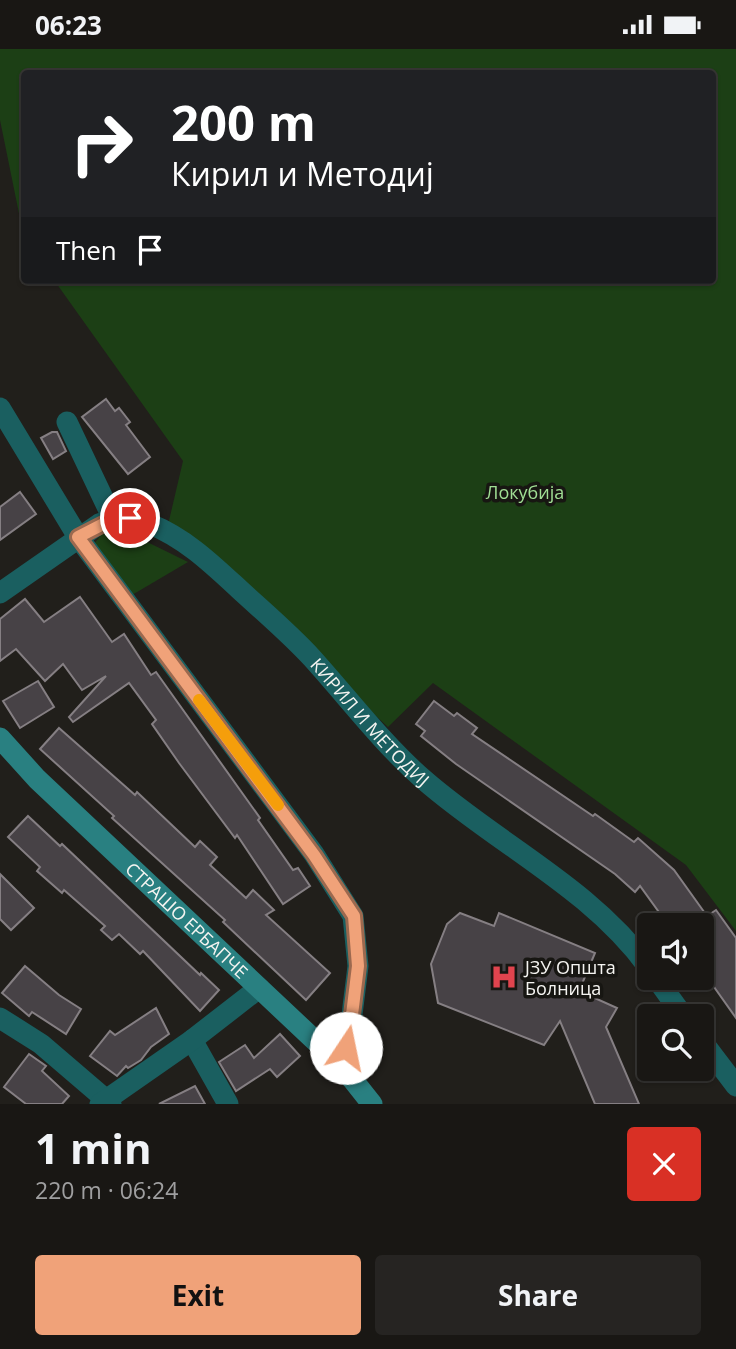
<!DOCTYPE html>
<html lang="en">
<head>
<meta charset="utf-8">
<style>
	body { margin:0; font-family:"Open Sans",sans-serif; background:#262422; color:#f1f3f6; height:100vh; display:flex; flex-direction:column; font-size:26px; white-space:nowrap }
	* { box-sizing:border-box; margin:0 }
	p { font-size:23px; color:#9f9fa0 }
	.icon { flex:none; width:38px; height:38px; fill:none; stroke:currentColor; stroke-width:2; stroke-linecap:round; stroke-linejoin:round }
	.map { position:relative; height:1055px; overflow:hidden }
	.panel { display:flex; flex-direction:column; background:#191714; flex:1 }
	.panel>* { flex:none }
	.top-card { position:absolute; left:21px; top:21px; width:695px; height:214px; border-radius:7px; box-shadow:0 2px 5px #0004,0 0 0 2px #373634; background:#202124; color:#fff; overflow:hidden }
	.buttons { position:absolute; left:637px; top:864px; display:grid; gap:14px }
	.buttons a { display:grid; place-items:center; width:77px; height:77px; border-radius:7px; background:#191714; box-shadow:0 2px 5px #0004,0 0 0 2px #373634; font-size:35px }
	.pin { position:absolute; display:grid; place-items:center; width:60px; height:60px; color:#fff; margin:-30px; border:4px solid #fff; border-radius:50%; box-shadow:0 2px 7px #0007 }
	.me { position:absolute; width:77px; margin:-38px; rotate:11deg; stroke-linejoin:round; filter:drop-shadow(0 0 5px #0008) }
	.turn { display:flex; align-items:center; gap:24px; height:147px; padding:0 35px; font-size:32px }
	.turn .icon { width:91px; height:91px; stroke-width:2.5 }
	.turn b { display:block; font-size:49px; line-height:60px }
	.then { display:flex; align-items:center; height:66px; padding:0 35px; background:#0003; gap:14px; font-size:26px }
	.round { display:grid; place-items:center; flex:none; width:74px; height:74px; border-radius:7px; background:#262422 }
	.overview { display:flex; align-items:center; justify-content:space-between; height:119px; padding:0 35px }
	h1 { font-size:42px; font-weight:700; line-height:52px }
	.button { display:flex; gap:14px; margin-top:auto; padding:14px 35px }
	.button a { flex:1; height:80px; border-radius:7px; background:#f0a279; color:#111; font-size:28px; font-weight:700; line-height:80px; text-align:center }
	.button a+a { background:#262422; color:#f1f3f6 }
	.status { display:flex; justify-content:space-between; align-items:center; height:49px; padding:0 35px; background:#191714; direction:ltr }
	.status svg { height:19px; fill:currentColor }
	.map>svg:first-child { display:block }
	.green { fill:#1c3f15 }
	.building { fill:#474246; stroke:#857f83; stroke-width:2 }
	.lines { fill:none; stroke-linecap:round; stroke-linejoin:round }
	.minor { stroke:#1a5f60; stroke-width:21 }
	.secondary { stroke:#298081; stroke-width:21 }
	.route-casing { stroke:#9c694f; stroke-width:18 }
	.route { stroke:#f0a279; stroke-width:12 }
	.slow { stroke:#f59e0b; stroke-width:12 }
	.labels { text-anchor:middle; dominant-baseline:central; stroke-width:7; stroke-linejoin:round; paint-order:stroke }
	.park-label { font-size:18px; fill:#a0de94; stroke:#171612 }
	.street-label { font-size:18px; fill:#f5f4f1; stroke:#171612 }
	.poi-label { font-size:18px; fill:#f5f4f1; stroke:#171612; text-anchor:start }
</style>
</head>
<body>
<div class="status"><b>06:23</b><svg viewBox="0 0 49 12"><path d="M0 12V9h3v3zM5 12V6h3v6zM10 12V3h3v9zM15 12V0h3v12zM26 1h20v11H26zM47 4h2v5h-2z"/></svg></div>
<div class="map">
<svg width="736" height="1055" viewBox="0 0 736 1055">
	<rect width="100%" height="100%" fill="#211f1b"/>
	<g class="green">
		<path d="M0 0H736V882L686 816 433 634 388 678 168 476 183 412 54 231H712V24H24V189L0 71Z"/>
		<path d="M102 485 139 489 188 513 132 546 94 495Z"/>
	</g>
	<g class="building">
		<path d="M106 350 115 362 119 359 130 373 126 376 150 408 128 425 82 368Z"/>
		<path d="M52 383H57L66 402 53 410 41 389Z"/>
		<path d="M20 443 36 465 0 491V458Z"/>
		<path d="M80 548 112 593 124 585 151 626 156 623 260 769 258 771 293 821 298 819 310 837 283 855 237 786 235 789 179 714 152 675 156 671 129 634 73 673 69 668 106 627 82 641 63 615 45 632 16 600 0 612V570L25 550 44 573Z"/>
		<path d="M38 632 54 658 20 679 3 652Z"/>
		<path d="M434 652 454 667 457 664 477 679 472 685 593 767 595 765 634 793 638 789 674 821 707 867 716 861 736 889V969L702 921V877H669L640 837 635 843 615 825 456 715 421 687 425 682 416 675Z"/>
		<path d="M59 679 135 746 137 743 195 798 200 792 217 808 210 816 246 849 253 841 274 861 266 866 330 924 306 951 223 873 225 871 112 769 114 767 40 700Z"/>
		<path d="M28 767 60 797 62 795 200 926 201 924 219 941 200 962 143 902 140 905 119 885 112 891 101 881 105 877 64 841 62 844 37 822 40 818 8 788Z"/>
		<path d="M0 825 34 859 11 881 0 870Z"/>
		<path d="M460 864 494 877 499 864 595 904 579 942 617 959 606 978 639 1055H595L560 972 544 996 438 954 431 915 447 875Z"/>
		<path d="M25 917 59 946 81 960 66 985 32 963 29 967 2 944Z"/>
		<path d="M156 959 169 985 151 998 141 1011 128 1019 126 1017 117 1027 90 1007 110 982 115 986Z"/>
		<path d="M280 985 300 1007 277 1028 270 1020 236 1042 219 1013 245 996 254 1009Z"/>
		<path d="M29 1005 46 1017 42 1022 69 1047 62 1055H26L4 1038Z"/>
		<path d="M195 1037 205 1055H159Z"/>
	</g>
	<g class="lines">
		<g class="minor">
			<path d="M0 359 78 488 314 805 353 867 358 917 350 982 341 1016"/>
			<path d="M67 373 113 470"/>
			<path id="s1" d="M0 544 99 475C116 468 133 467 150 475 185 489 212 515 239 540 264 563 290 585 312 609 349 650 382 694 423 730 497 795 590 838 649 919"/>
			<path d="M656 929 684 968"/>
			<path d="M0 969 41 995 111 1055"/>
			<path d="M192 991 228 1055"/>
			<path d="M702 992 736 1037"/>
			<path d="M100 1055 192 991 259 939"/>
		</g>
		<path class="secondary" id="s2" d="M0 689 37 730 341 1016 372 1055"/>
	</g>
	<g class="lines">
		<defs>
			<path id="route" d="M130 469 113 470 78 488 314 806 354 867 358 917 350 982 346 999"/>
		</defs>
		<use href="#route" class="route-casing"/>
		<use href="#route" class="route"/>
		<path class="slow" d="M199 651 278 756"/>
	</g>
	<defs>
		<symbol id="hospital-bare" viewBox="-9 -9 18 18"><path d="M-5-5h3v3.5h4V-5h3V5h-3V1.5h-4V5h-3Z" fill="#e0444e" stroke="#171612" stroke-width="2.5" paint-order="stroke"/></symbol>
	</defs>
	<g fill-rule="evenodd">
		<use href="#hospital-bare" x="485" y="909" width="38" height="38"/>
	</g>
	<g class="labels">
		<g class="park-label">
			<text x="525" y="443">Локубија</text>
		</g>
		<g class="street-label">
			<text stroke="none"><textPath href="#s1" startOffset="471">КИРИЛ И МЕТОДИЈ</textPath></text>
			<text stroke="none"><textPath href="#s2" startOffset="261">СТРАШО ЕРБАПЧЕ</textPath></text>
		</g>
		<g class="poi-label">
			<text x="525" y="918">ЈЗУ Општа<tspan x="525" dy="21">Болница</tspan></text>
		</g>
	</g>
</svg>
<div class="buttons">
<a><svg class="icon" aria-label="sound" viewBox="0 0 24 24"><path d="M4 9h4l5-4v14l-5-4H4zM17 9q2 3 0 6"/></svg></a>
<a><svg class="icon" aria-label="search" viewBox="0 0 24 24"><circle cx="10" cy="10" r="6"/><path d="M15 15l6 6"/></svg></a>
</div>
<div class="pin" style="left:130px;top:469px;background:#d93025"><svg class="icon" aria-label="arrive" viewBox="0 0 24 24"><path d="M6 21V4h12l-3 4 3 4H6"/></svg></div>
<svg class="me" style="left:346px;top:999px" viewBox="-20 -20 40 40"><circle r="19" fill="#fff"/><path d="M0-13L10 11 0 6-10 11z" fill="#f0a279"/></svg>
<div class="top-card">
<div class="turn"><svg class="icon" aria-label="right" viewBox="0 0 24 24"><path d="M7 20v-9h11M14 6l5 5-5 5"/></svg><div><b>200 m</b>Кирил и Методиј</div></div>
<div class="then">Then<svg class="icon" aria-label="arrive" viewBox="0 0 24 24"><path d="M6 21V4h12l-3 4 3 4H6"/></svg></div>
</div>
</div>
<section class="panel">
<div class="overview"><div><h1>1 min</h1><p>220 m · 06:24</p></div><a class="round" style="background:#d93025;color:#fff"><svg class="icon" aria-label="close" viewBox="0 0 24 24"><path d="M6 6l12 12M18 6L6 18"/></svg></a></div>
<div class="button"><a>Exit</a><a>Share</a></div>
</section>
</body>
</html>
